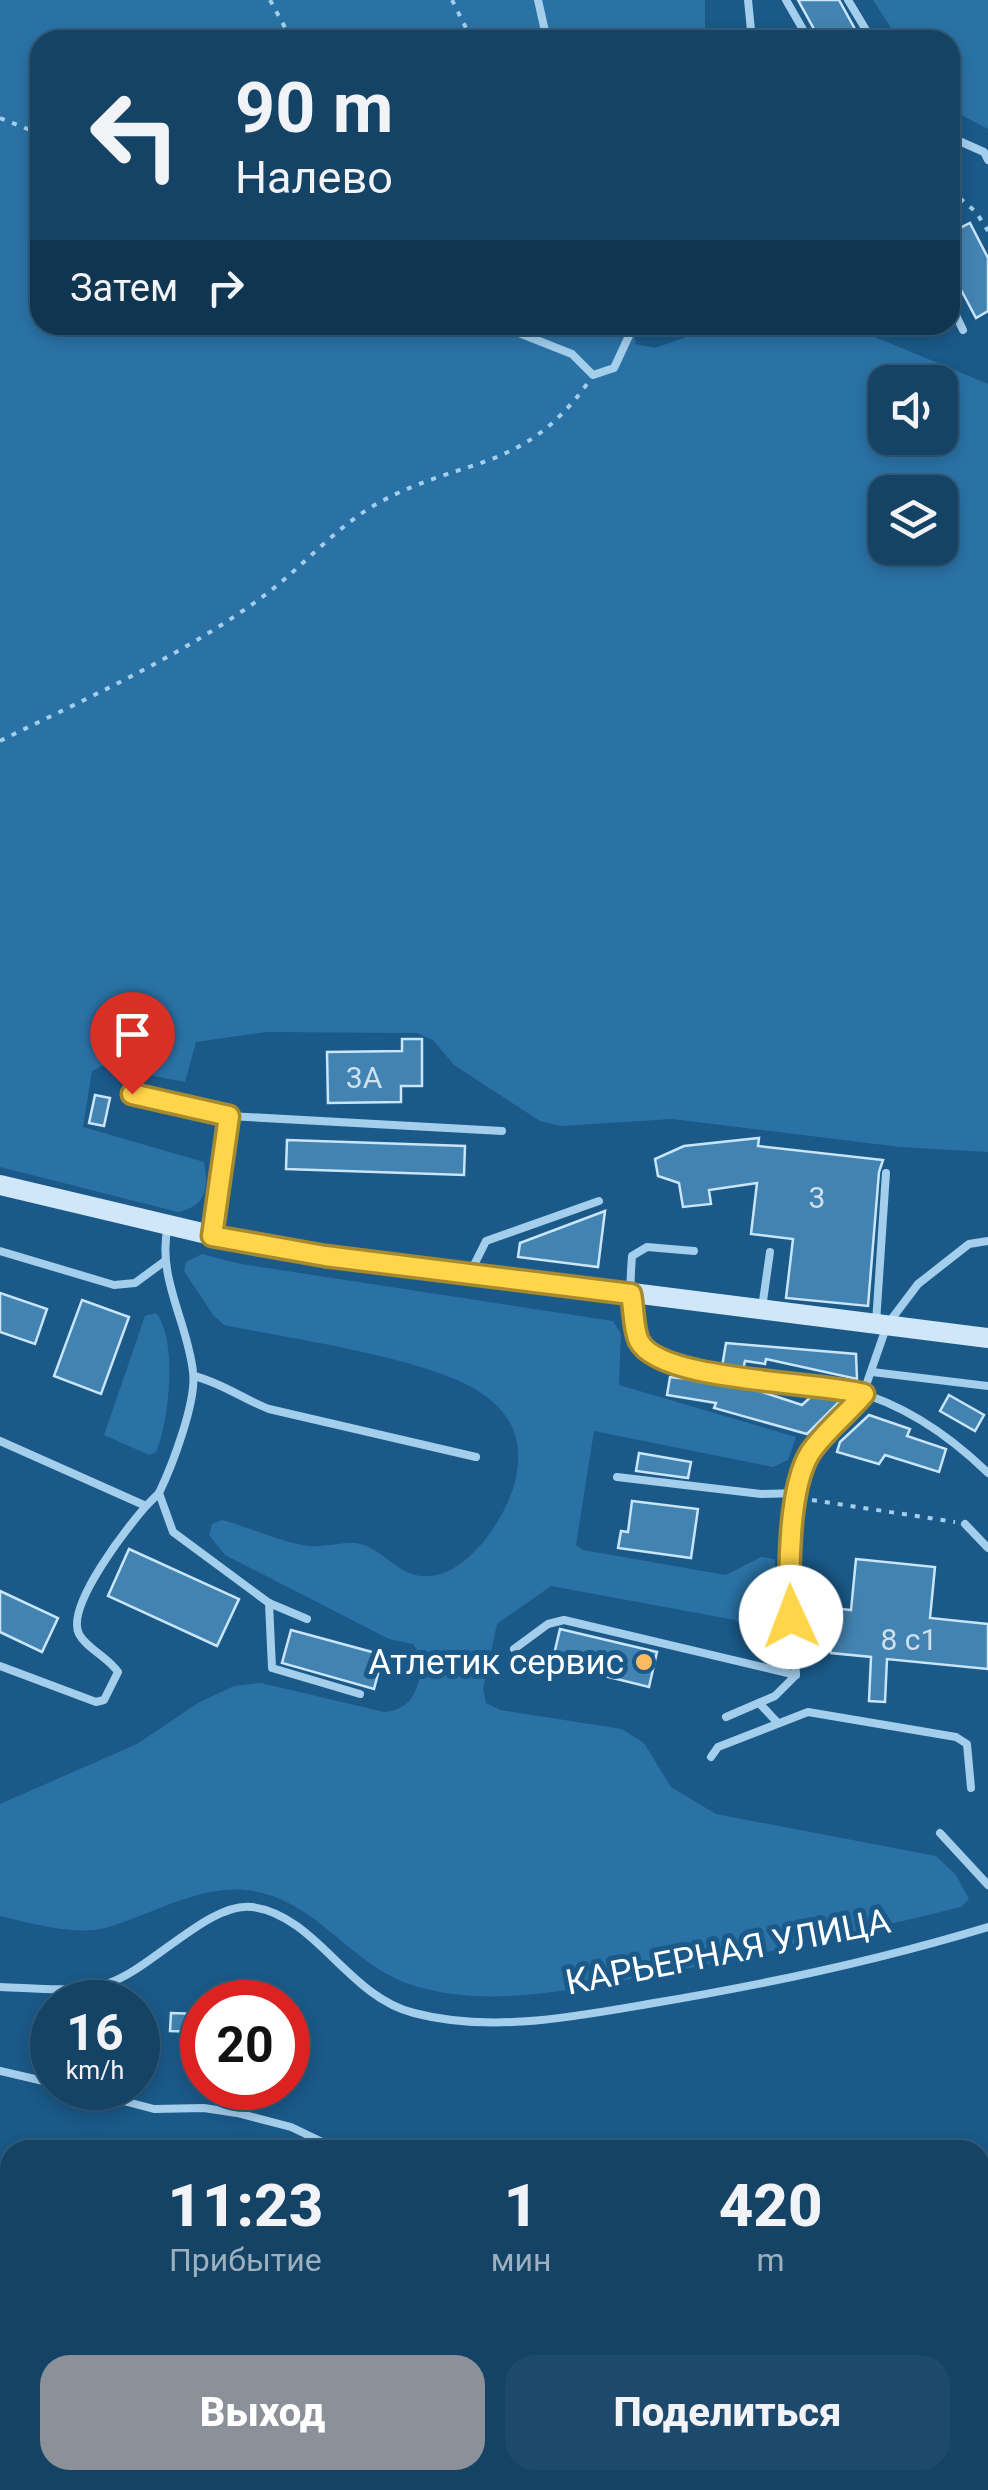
<!DOCTYPE html>
<html lang="ru">
<head>
<meta charset="utf-8">
<style>
	body { margin:0; font-family:Roboto,sans-serif; background:#1d4a6c; color:#f1f3f6; height:100vh; display:flex; flex-direction:column; font-size:38px; white-space:nowrap }
	* { box-sizing:border-box; margin:0 }
	p { font-size:32px; color:#9db0bf }
	.icon { flex:none; width:55px; height:55px; fill:none; stroke:currentColor; stroke-width:2; stroke-linecap:round; stroke-linejoin:round }
	.map { position:relative; flex:1; overflow:hidden }
	.sheet { position:absolute; left:0px; top:2140px; width:990px; height:350px; display:flex; flex-direction:column; background:#144366; border-radius:30px 30px 0 0; box-shadow:0 5px 15px #0003,0 0 0 2px #335c7a }
	.sheet>* { flex:none }
	.hud { position:absolute; left:30px; top:30px; width:930px; height:305px; border-radius:30px; box-shadow:0 5px 15px #0003,0 0 0 2px #335c7a; background:#144366; color:#f1f3f6; overflow:hidden }
	.tools { position:absolute; left:868px; top:365px; display:grid; gap:20px }
	.tools a { display:grid; place-items:center; width:90px; height:90px; border-radius:20px; background:#144366; box-shadow:0 5px 15px #0003,0 0 0 2px #335c7a; font-size:50px }
	.speed { position:absolute; left:30px; top:1980px; display:flex; gap:20px; font-size:50px; font-weight:700; text-align:center }
	.speed>* { display:grid; place-content:center; width:130px; height:130px; border-radius:50%; background:#144366; box-shadow:0 5px 15px #0003,0 0 0 2px #335c7a; line-height:1 }
	.speed small { font-size:25px; font-weight:400 }
	.speed .limit { border:15px solid #d22; background:#fff; color:#111 }
	.pin { position:absolute; display:grid; place-items:center; width:85px; height:85px; color:#fff; margin:-102px -42px; border-radius:50% 50% 50% 0; rotate:-45deg; box-shadow:0 0 10px #0007 }
	.pin .icon { rotate:45deg }
	.me { position:absolute; width:110px; margin:-55px; rotate:358deg; stroke-linejoin:round; filter:drop-shadow(0 0 8px #0008) }
	.turn { display:flex; align-items:center; gap:35px; height:210px; padding:0 40px; font-size:45px }
	.turn .icon { width:130px; height:130px; stroke-width:2.5 }
	.turn b { display:block; font-size:70px; line-height:85px }
	.then { display:flex; align-items:center; height:95px; padding:0 40px; background:#0003; gap:20px; font-size:38px }
	.eta { display:flex; justify-content:space-evenly; align-items:center; height:170px; text-align:center }
	.eta b { font-size:60px; font-weight:800; line-height:70px }
	.primary-button { display:flex; gap:20px; margin-top:auto; padding:20px 40px }
	.primary-button a { flex:1; height:115px; border-radius:30px; background:#8c9099; color:#fff; font-size:40px; font-weight:800; line-height:115px; text-align:center }
	.primary-button a+a { background:#1d4a6c; color:#f1f3f6 }
	.map>svg:first-child { display:block }
	.green { fill:#2a72a5; fill-rule:evenodd }
	.building { fill:#4383b1; stroke:#c8e5f9; stroke-width:2.5 }
	.lines { fill:none; stroke-linecap:round; stroke-linejoin:round }
	.path { stroke:#a3ceec; stroke-width:4; stroke-dasharray:5 8; stroke-linecap:butt }
	.lane { stroke:#a3ceec; stroke-width:8 }
	.secondary { stroke:#cfe7f9; stroke-width:20 }
	.route-casing { stroke:#a68a30; stroke-width:25 }
	.route { stroke:#ffd54a; stroke-width:18 }
	.poi-dot { fill:#feba5f; stroke:#1a5988; stroke-width:4 }
	.labels { text-anchor:middle; dominant-baseline:central; stroke-width:10; stroke-linejoin:round; paint-order:stroke }
	.number-label { font-size:30px; fill:#d0e0ec }
	.poi-label { font-size:35px; fill:#fff; stroke:#1a5988; text-anchor:end }
	.street-label { font-size:35px; fill:#fff; stroke:#1a5988 }
</style>
</head>
<body>
<div class="map">
<svg width="988" height="2490" viewBox="0 0 988 2490">
	<rect width="100%" height="100%" fill="#1a5988"/>
	<g class="green">
		<path d="M0 0H705V40H40V325H618L620 338 633 332 636 344 655 348 709 329 726 328 875 337 988 384V1152L900 1147 672 1119 561 1126 540 1121 454 1065 433 1040 417 1033 266 1032 196 1042 185 1082 102 1066 92 1071 83 1127 204 1162C209 1189 206 1206 178 1212L0 1167ZM885 382H940V438H885ZM885 492H940V548H885Z"/>
		<path d="M873 0H988V129L950 109V40H899Z"/>
		<path d="M202 1254 241 1264 613 1321 621 1334 619 1385 796 1437 788 1460 773 1467 594 1431 576 1545 583 1550 726 1575 761 1557 775 1559V1608L785 1652 773 1651 735 1620 551 1586 497 1624 483 1689 486 1703 500 1710 622 1729 644 1743 671 1787 716 1814 936 1856 956 1875 969 1899 961 1907C853 1933 745 1959 636 1978 565 1991 489 2007 418 1987 352 1968 324 1907 258 1892 205 1880 153 1915 105 1928 74 1936 30 1923 0 1916V1804L137 1744 198 1703 234 1686 261 1683 384 1712C415 1710 419 1685 423 1659L413 1644 389 1639 225 1555 209 1535 212 1524 222 1520C249 1527 275 1540 302 1545 320 1549 337 1542 355 1543 378 1545 394 1570 415 1575 463 1587 509 1515 516 1477 523 1440 513 1415 481 1393 434 1359 286 1338 224 1325L213 1315 184 1271 186 1262Z"/>
		<path d="M156 1313C178 1340 169 1422 156 1452L149 1455 104 1435 145 1316Z"/>
	</g>
	<g class="building">
		<path d="M798 0H839L861 40H820Z"/>
		<path d="M970 223 988 258V311L976 318 950 269V233Z"/>
		<path d="M402 1039H422V1086H401V1102L328 1103 327 1052 402 1051Z"/>
		<path d="M95 1095 110 1098 104 1126 89 1123Z"/>
		<path d="M759 1138 758 1146 883 1160 879 1172 868 1306 786 1298 793 1239 751 1234 757 1183 709 1190 711 1204 683 1207 679 1183 658 1176 655 1159 684 1146Z"/>
		<path d="M287 1140 465 1146 464 1175 286 1169Z"/>
		<path d="M605 1211 598 1267 518 1257 520 1243Z"/>
		<path d="M0 1293 47 1309 35 1344 0 1332Z"/>
		<path d="M82 1300 129 1317 101 1394 54 1376Z"/>
		<path d="M726 1343 856 1354 857 1379 766 1359 765 1364 745 1361 743 1370 722 1367Z"/>
		<path d="M670 1377 741 1385 802 1405 816 1392 840 1401 807 1434 714 1408 716 1403 667 1395Z"/>
		<path d="M949 1395 984 1415 975 1431 940 1411Z"/>
		<path d="M869 1415 910 1429 907 1436 946 1449 939 1472 885 1455 879 1464 837 1452 840 1442Z"/>
		<path d="M639 1453 691 1462 688 1478 636 1471Z"/>
		<path d="M632 1501 698 1509 691 1558 618 1548 621 1531 628 1532Z"/>
		<path d="M129 1549 239 1599 217 1646 108 1596Z"/>
		<path d="M856 1559 935 1567 930 1618 988 1624V1669L887 1659 885 1702 869 1701 871 1657 831 1653 824 1607 851 1610Z"/>
		<path d="M0 1591 58 1618 42 1652 0 1632Z"/>
		<path d="M560 1629 657 1652 649 1687 552 1663Z"/>
		<path d="M291 1630 383 1655 374 1689 282 1663Z"/>
		<path d="M171 2013 199 2014 198 2032 170 2031Z"/>
	</g>
	<g class="lines">
		<g class="path">
			<path d="M270 0 287 31 297 40"/>
			<path d="M452 0 472 40"/>
			<path d="M0 118 40 134"/>
			<path d="M950 190 976 212 988 231"/>
			<path d="M0 741C89 697 180 657 261 598 301 569 336 526 380 502 466 456 522 473 587 384"/>
			<path d="M812 1500 955 1522"/>
		</g>
		<g class="lane">
			<path d="M538 0 547 40"/>
			<path d="M748 0 752 40"/>
			<path d="M786 0 809 40"/>
			<path d="M848 0 872 40"/>
			<path d="M950 137 984 152 988 160"/>
			<path d="M950 303 963 330"/>
			<path d="M511 325 519 333 572 354 593 375 614 368 634 325"/>
			<path d="M633 332 655 325"/>
			<path d="M132 1095 229 1116 213 1232"/>
			<path d="M229 1116 502 1131"/>
			<path d="M168 1226C156 1276 188 1323 193 1372 197 1401 172 1466 159 1493L173 1532 269 1603 307 1619"/>
			<path d="M0 1251 114 1285 135 1283 165 1261"/>
			<path d="M694 1251 647 1247 632 1256C630 1283 626 1332 648 1352 677 1380 806 1379 851 1390 903 1404 950 1436 988 1473"/>
			<path d="M471 1271 486 1241 599 1201"/>
			<path d="M762 1308 770 1252"/>
			<path d="M876 1323 886 1173"/>
			<path d="M872 1372 988 1386"/>
			<path d="M194 1376C222 1383 243 1399 269 1409L476 1457"/>
			<path d="M0 1441 146 1506 159 1493"/>
			<path d="M617 1477 761 1494 799 1493"/>
			<path d="M965 1524 988 1548"/>
			<path d="M269 1603 272 1668 360 1694"/>
			<path d="M514 1649 548 1624 564 1620 796 1675"/>
			<path d="M0 1666 96 1702 104 1700 118 1672C108 1657 86 1648 79 1634 65 1606 128 1527 146 1506"/>
			<path d="M759 1703 777 1722"/>
			<path d="M726 1717 775 1696 796 1675 789 1561 803 1468 811 1451 863 1394 887 1325 918 1284 969 1244 988 1241"/>
			<path d="M711 1757 718 1747 808 1712 956 1737 967 1744 971 1788"/>
			<path d="M940 1833 988 1885"/>
			<path d="M0 1987C35 1988 72 1993 106 1984 149 1972 209 1901 252 1907 317 1916 347 1996 414 2013 489 2033 573 2017 648 2004 763 1985 876 1961 988 1927"/>
			<path d="M0 2071 52 2083"/>
			<path d="M74 2088 154 2109 204 2108 237 2113 291 2127 339 2150"/>
			<path d="M980 2353 988 2355"/>
			<path d="M0 2364 10 2362"/>
			<path d="M0 2452 7 2490"/>
		</g>
		<path class="secondary" d="M0 1185 253 1245 988 1338"/>
	</g>
	<g class="lines">
		<defs>
			<path id="route" d="M132 1094 229 1116 212 1236 325 1256 631 1294C634 1308 633 1329 639 1341 660 1382 817 1381 864 1394 847 1414 824 1432 810 1453 788 1488 788 1576 791 1617"/>
		</defs>
		<use href="#route" class="route-casing"/>
		<use href="#route" class="route"/>
	</g>
	<circle class="poi-dot" cx="644" cy="1662" r="10"/>
	<g class="labels">
		<g class="number-label">
			<text x="364" y="1077">3А</text>
			<text x="817" y="1197">3</text>
			<text x="909" y="1639">8 с1</text>
		</g>
		<g class="poi-label">
			<text x="624" y="1662">Атлетик сервис</text>
		</g>
		<g class="street-label">
			<text transform="translate(728 1952) rotate(-11)">КАРЬЕРНАЯ УЛИЦА</text>
		</g>
	</g>
</svg>
<div class="tools">
<a><svg class="icon" aria-label="sound" viewBox="0 0 24 24"><path d="M4 9h4l5-4v14l-5-4H4zM17 9q2 3 0 6"/></svg></a>
<a><svg class="icon" aria-label="layers" viewBox="0 0 24 24"><path d="M12 4l9 5-9 5-9-5zM3 14l9 5 9-5"/></svg></a>
</div>
<div class="speed"><div>16<small>km/h</small></div><div class="limit">20</div></div>
<div class="pin" style="left:132px;top:1094px;background:#d93025"><svg class="icon" aria-label="arrive" viewBox="0 0 24 24"><path d="M6 21V4h12l-3 4 3 4H6"/></svg></div>
<svg class="me" style="left:791px;top:1617px" viewBox="-20 -20 40 40"><circle r="19" fill="#fff"/><path d="M0-13L10 11 0 6-10 11z" fill="#ffd54a"/></svg>
<div class="hud">
<div class="turn"><svg class="icon" aria-label="left" viewBox="0 0 24 24"><path d="M17 20v-9H6M10 6l-5 5 5 5"/></svg><div><b>90 m</b>Налево</div></div>
<div class="then">Затем<svg class="icon" aria-label="right" viewBox="0 0 24 24"><path d="M7 20v-9h11M14 6l5 5-5 5"/></svg></div>
</div>
<section class="sheet">
<div class="eta">
<div><b>11:23</b><p>Прибытие</p></div>
<div><b>1</b><p>мин</p></div>
<div><b>420</b><p>m</p></div>
</div>
<div class="primary-button"><a>Выход</a><a>Поделиться</a></div>
</section>
</div>
</body>
</html>
